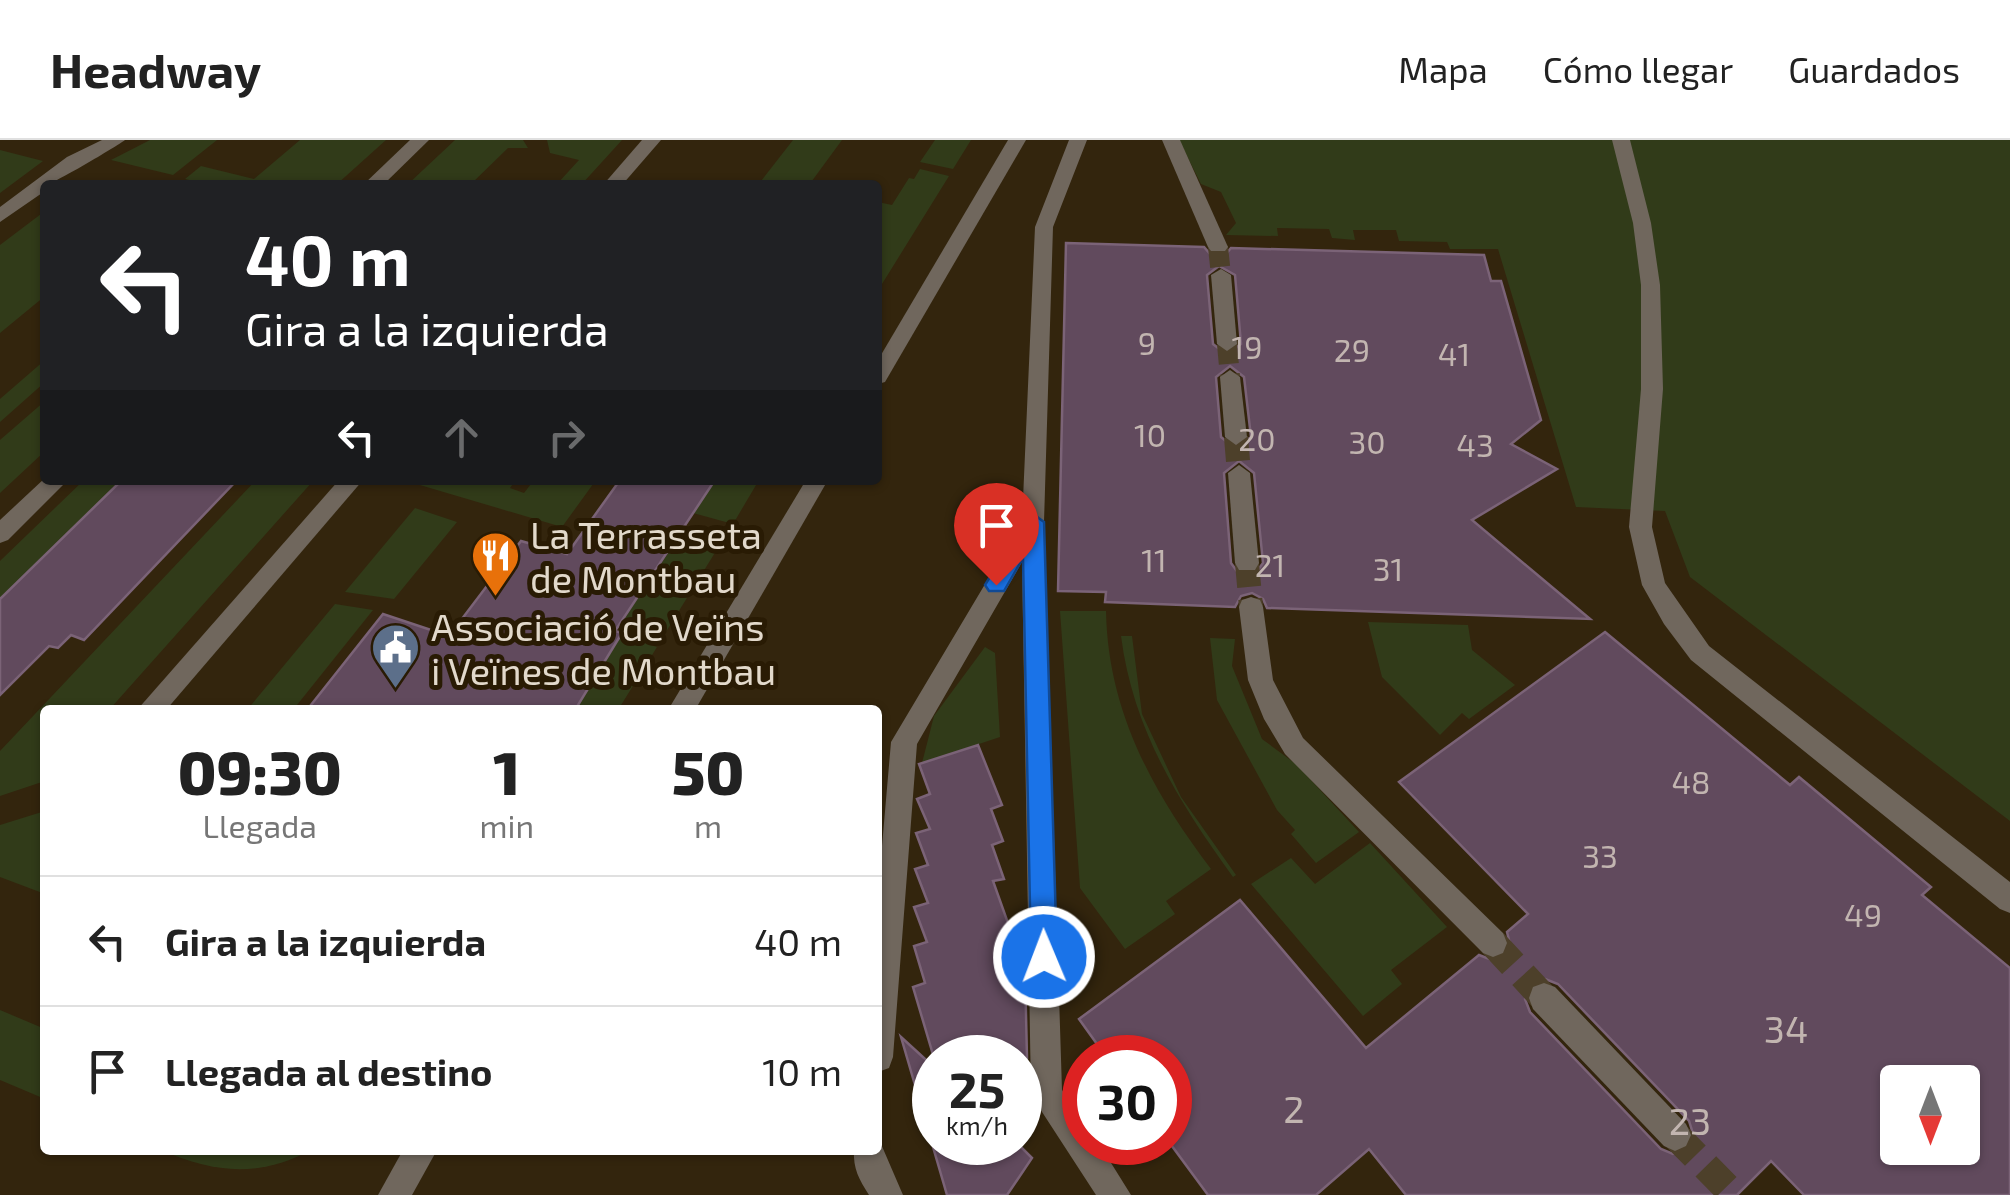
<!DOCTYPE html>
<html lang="es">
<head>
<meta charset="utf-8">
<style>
	body { margin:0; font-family:"Exo 2",sans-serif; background:#f2f2f2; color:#222; height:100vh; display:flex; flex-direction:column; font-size:38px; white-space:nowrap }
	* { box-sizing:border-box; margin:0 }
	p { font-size:32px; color:#767676 }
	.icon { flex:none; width:55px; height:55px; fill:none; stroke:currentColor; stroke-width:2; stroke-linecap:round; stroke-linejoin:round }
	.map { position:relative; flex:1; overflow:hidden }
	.panel { position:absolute; left:40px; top:565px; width:842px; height:450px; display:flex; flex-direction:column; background:#fff; border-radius:10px; box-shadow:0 2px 8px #0004 }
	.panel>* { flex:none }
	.top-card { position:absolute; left:40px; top:40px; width:842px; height:305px; border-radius:10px; box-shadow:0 2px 8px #0004; background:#202124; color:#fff; overflow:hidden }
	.needle { width:65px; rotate:180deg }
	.buttons { position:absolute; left:1880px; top:925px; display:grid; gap:20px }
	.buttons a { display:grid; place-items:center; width:100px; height:100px; border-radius:10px; background:#fff; box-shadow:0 2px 8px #0004; font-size:50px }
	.speed { position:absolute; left:912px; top:895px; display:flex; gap:20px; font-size:50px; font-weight:700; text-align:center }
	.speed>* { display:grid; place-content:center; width:130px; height:130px; border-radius:50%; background:#fff; box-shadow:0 2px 8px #0004; line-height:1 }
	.speed small { font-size:25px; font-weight:400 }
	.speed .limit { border:15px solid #d22; background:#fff; color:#111 }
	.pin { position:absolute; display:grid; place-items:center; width:85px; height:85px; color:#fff; margin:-102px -42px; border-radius:50% 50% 50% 0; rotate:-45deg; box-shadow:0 0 10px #0007 }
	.pin .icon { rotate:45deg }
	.me { position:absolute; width:110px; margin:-55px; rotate:359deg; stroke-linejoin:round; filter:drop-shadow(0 0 8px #0008) }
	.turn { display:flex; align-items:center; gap:35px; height:210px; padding:0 40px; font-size:45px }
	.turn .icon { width:130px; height:130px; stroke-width:2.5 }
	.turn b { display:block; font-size:70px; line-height:85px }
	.lanes { display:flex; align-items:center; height:95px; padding:0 40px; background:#0003; justify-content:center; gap:50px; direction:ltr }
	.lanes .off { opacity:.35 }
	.eta { display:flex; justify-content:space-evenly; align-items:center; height:170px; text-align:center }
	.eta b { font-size:60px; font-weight:800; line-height:70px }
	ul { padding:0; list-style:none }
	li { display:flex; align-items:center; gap:30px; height:130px; padding:0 40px; border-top:2px solid #e0e0e0 }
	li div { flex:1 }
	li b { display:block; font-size:38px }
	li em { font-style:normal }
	header { display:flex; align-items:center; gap:60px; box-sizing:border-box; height:140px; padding:0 50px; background:#fff; border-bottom:2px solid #e0e0e0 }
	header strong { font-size:48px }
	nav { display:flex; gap:55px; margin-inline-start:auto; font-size:35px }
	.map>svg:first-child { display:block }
	.green { fill:#313b19 }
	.building { fill:#614a5d; stroke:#7b6377; stroke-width:2.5; fill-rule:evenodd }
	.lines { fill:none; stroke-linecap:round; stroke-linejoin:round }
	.minor-tunnel-far2 { stroke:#4d402a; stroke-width:20; stroke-dasharray:20 10; stroke-linecap:butt }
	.minor-tunnel-far1 { stroke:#4d402a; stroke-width:24; stroke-dasharray:24 12; stroke-linecap:butt }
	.minor-tunnel { stroke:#4d402a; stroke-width:29; stroke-dasharray:29 15; stroke-linecap:butt }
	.minor { fill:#70675d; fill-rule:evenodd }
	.route { fill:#1a73e8; stroke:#114b97; stroke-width:2.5 }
	.labels { text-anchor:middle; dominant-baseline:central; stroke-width:10; stroke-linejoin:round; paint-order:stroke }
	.number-label { font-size:32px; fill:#c2b5b0 }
	.poi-label { font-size:38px; fill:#e2d9cb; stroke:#291b04; text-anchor:start }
	.near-number-label { font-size:38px; fill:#c2b5b0 }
</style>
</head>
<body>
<header>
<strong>Headway</strong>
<nav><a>Mapa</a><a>Cómo llegar</a><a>Guardados</a></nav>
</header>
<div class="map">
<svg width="2010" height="1055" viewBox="0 0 2010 1055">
	<rect width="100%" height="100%" fill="#33250d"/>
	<g class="green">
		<path d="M150 0H217L173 35 111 20Z"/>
		<path d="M300 0H386L336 45H210L185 39 201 26 254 39Z"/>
		<path d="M455 0H523L528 8H508L470 45H407Z"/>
		<path d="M547 0H622L581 45 558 43 579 20 550 13Z"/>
		<path d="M793 0H842L809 45H758Z"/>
		<path d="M935 0H971L953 29 920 22Z"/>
		<path d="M1179 0H2010V681L1690 437 1665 371 1576 367 1498 109H1450L1447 102 1399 101 1396 90H1353L1355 100 1332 98 1329 89 1277 88 1278 96 1226 95 1236 83 1221 52 1201 44Z"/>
		<path d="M0 10 43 21 0 53Z"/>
		<path d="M920 29 949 36 882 144 878 143V62L892 65 909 38 914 39Z"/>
		<path d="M45 71V156L0 193V105Z"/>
		<path d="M45 220V242L0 282V259Z"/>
		<path d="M45 261V311L0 353V300Z"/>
		<path d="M84 340H122L0 459V421Z"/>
		<path d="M256 340 313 341 109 570H45V641L0 656V611Z"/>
		<path d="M403 340H516L510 348 524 353 534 340H596L562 387Z"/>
		<path d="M715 340H759L733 384 693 373Z"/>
		<path d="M415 368 457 382 394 459 345 452Z"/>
		<path d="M677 400 716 411 664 495 622 482Z"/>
		<path d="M335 464 373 470 293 570H247Z"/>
		<path d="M1060 471H1106C1108 571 1152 651 1211 729L1166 761 1175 774 1125 809 1080 748Z"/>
		<path d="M1368 482 1468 485 1472 510 1515 545 1469 579 1462 573 1440 595 1382 537Z"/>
		<path d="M621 495 657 507 618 570H565L602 512 610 514Z"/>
		<path d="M1121 496H1132L1142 574 1181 657 1236 735 1233 737C1179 662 1133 590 1121 496Z"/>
		<path d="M1210 498 1235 499 1232 526 1262 599 1296 624 1359 692 1316 723 1291 694 1295 690 1277 670 1217 560Z"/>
		<path d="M985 507 995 513 1000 597 922 623 934 576Z"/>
		<path d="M45 671V754L0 737V685Z"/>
		<path d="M1370 703 1447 787 1391 830 1402 844 1363 876 1251 744 1291 718 1315 744Z"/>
		<path d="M0 870 45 889V959L0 940Z"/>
		<path d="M161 1010H311C259 1038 213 1033 161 1010Z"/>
	</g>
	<g class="building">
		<path d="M1066 103 1204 107 1211 115H1225L1231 108 1484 115 1491 141H1501L1541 280 1511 304 1557 329 1472 380 1590 479 1267 468 1263 459 1252 453 1241 456 1235 467 1105 462 1106 452 1058 451ZM1219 126 1235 135 1241 204 1227 215 1213 204 1207 135ZM1230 226 1244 237 1251 297 1236 309 1221 297 1216 237ZM1239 321 1254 333 1263 423 1255 434H1239L1231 423 1224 333Z"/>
		<path d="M122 340H237L84 500 71 495 58 508 49 506 0 555V459Z"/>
		<path d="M620 340H715L615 491 622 493 575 570H307L383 474 449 496 521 401 567 414Z"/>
		<path d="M1605 492 1790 645 1799 637 1931 747 1922 755 2010 828V1055H1804L1771 1021 1737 1055H1406L1369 1009 1316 1055H1208L1169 1002 1170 918H1107L1079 879 1240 760 1366 908 1479 815 1492 820 1504 816 1510 804 1507 792 1528 774 1399 642ZM1545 839 1558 844 1689 981 1694 997 1688 1009 1673 1014 1661 1009 1530 872 1525 859 1529 846ZM1898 942H1962V1008H1898Z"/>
		<path d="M978 605 1002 665 991 669 1003 701 992 705 1004 739 993 741 1025 831 1027 918H934L913 847 925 843 914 806 927 802 914 767 928 763 915 729 928 725 916 693 930 689 917 659 930 654 919 624Z"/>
		<path d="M901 897 935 928V1002H1016L1032 1018 1007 1055H947Z"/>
	</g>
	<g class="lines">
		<g class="minor-tunnel-far2">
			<path d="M1218 107 1221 135"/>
			<path d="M1227 204 1230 237"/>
		</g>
		<g class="minor-tunnel-far1">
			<path d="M1236 297 1239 333"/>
			<path d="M1247 423 1251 467"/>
		</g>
		<g class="minor-tunnel">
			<path d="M1493 803 1544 858"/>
			<path d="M1675 995 1734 1055"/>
		</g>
		<g class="minor">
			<path d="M102 0H125C117 6 52 45 45 45V51L0 82V67L67 17Z"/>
			<path d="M410 0H429L383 45H363Z"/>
			<path d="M642 0H661L622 45H603Z"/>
			<path d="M1008 0H1026L885 242 878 244V220Z"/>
			<path d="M1069 0H1087L1053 87 1044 382 1062 950 1085 983V1002H1098L1131 1055H1096L1031 955 1022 422 917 604 893 917 889 928 878 932V752L891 602 1022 382 1035 87Z"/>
			<path d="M1162 0H1180L1228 107 1225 111H1211L1208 107Z"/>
			<path d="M1612 0H1630L1651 83 1660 145 1663 249 1652 387 1665 443 1709 506 2010 742V773L2000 769 1691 520 1664 484 1642 445 1629 387 1641 249V145L1633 83Z"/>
			<path d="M1221 129 1231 135 1237 204 1227 211 1217 204 1211 135Z"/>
			<path d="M1230 230 1240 237 1247 297 1236 305 1225 297 1220 237Z"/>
			<path d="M1239 325 1250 333 1259 423 1255 430H1239L1235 423 1228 333Z"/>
			<path d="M45 338 68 340 8 400 0 403V380Z"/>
			<path d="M339 340H363L166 570H137Z"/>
			<path d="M806 340H828L695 570H668Z"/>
			<path d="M1251 457 1260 460 1263 467 1273 540 1303 598 1503 793 1507 803 1503 813 1493 817 1483 813 1285 614 1264 579 1248 540 1239 467 1242 460Z"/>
			<path d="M1544 843 1555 847 1686 984 1691 995 1686 1006 1675 1011 1664 1006 1533 869 1529 858 1533 847Z"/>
			<path d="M878 997 903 1055H869C859 1039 853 1029 854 1010H878Z"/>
			<path d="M403 1010H437L412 1055H378Z"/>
		</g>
	</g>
	<path class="route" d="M1033 374 1044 382 1057 817 1053 826 1044 830 1035 826 1031 817 1023 418 1004 451H989L985 445 1026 377Z"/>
	<defs>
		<symbol id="restaurant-pin" viewBox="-11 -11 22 30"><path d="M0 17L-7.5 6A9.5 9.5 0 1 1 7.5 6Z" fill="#e8710a" stroke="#291b04"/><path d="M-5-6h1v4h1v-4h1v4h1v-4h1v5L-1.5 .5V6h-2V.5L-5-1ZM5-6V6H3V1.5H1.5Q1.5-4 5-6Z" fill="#fff"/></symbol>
		<symbol id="civic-pin" viewBox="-11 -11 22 30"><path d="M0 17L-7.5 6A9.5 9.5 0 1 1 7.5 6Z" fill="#5c6f8a" stroke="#291b04"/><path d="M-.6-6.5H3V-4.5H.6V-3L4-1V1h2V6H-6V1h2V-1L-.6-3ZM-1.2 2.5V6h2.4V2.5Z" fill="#fff"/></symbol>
	</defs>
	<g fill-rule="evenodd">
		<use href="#restaurant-pin" x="468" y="388" width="55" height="75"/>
		<use href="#civic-pin" x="368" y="480" width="55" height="75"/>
	</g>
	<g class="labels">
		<g class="number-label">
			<text x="1147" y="202">9</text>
			<text x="1247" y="206">19</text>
			<text x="1352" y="209">29</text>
			<text x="1454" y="213">41</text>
			<text x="1150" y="294">10</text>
			<text x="1257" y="298">20</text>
			<text x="1367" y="301">30</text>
			<text x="1475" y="304">43</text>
			<text x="1154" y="419">11</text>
			<text x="1270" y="424">21</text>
			<text x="1388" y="428">31</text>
			<text x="1691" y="641">48</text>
			<text x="1600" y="715">33</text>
			<text x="1863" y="774">49</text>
		</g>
		<g class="poi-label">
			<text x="530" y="394">La Terrasseta<tspan x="530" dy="44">de Montbau</tspan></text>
			<text x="431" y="486">Associació de Veïns<tspan x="431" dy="44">i Veïnes de Montbau</tspan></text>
		</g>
		<g class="near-number-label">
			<text x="1786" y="888">34</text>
			<text x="1294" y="968">2</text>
			<text x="1690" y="980">23</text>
		</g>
	</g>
</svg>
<div class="buttons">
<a><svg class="needle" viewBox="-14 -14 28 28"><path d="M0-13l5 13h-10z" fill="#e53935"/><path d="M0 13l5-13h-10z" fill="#767676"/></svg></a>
</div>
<div class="speed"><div>25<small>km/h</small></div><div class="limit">30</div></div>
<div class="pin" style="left:996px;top:445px;background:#d93025"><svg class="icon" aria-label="arrive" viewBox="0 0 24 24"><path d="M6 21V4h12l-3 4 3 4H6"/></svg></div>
<svg class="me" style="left:1044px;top:817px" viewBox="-20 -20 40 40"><circle r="17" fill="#1a73e8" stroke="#fff" stroke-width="3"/><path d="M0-11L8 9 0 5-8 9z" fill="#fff"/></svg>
<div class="top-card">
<div class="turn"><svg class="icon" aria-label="left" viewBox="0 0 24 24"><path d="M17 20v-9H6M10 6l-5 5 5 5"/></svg><div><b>40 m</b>Gira a la izquierda</div></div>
<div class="lanes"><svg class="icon" aria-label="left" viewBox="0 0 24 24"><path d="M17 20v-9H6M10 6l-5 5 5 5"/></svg><svg class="icon off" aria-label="ahead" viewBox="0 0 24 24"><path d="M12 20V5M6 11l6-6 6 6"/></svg><svg class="icon off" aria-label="right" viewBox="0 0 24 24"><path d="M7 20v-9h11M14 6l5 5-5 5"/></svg></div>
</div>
<section class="panel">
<div class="eta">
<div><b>09:30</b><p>Llegada</p></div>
<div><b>1</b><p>min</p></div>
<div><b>50</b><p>m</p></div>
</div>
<ul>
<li><svg class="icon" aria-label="left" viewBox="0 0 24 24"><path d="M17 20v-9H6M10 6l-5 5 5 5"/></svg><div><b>Gira a la izquierda</b></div><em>40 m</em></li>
<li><svg class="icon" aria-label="arrive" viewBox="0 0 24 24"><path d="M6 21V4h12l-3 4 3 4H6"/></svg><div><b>Llegada al destino</b></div><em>10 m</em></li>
</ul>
</section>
</div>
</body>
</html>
